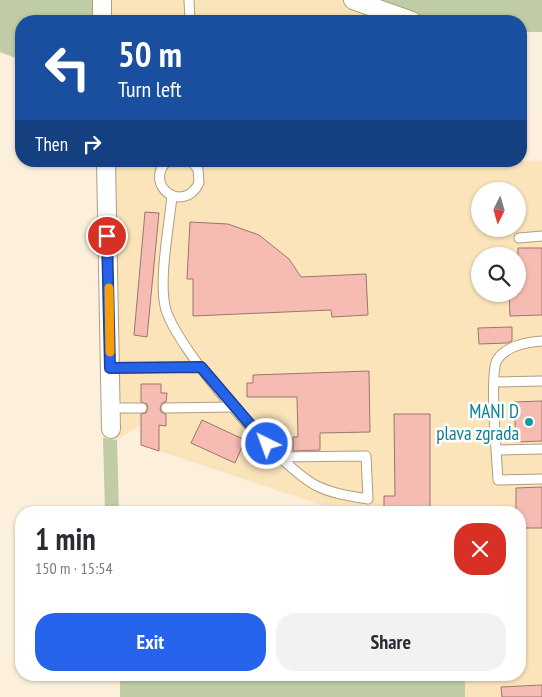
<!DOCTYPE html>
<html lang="en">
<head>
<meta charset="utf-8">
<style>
	body { margin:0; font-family:"PT Sans Narrow",sans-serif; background:#f2f2f3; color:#2b2b33; height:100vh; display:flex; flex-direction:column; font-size:19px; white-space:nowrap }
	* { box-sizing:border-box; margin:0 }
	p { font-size:16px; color:#7c7c81 }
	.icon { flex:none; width:28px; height:28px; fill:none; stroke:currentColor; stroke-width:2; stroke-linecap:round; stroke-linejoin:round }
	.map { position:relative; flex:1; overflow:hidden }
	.sheet { position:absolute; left:15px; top:506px; width:511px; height:175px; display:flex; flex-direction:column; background:#fff; border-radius:20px; box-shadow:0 1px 4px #0004 }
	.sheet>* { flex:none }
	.guide { position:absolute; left:15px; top:15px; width:512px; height:152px; border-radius:20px; box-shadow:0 1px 4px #0004; background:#1a4fa0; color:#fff; overflow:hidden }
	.needle { width:32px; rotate:185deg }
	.fabs { position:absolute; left:471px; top:182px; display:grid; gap:10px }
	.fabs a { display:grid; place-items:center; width:55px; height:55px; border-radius:50%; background:#fff; box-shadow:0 1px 4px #0004; font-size:25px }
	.pin { position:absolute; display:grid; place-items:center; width:42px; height:42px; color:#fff; margin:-21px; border:2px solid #fff; border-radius:50%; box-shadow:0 1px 5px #0007 }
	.me { position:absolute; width:55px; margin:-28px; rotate:318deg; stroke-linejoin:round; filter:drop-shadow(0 0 4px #0008) }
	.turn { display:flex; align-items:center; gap:18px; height:105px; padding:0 20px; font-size:22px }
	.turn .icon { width:65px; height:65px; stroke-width:2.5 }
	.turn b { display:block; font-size:35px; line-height:42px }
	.then { display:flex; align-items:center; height:48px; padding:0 20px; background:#0003; gap:10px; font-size:19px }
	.round { display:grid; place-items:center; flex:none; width:52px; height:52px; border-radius:20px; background:#f2f2f3 }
	.head { display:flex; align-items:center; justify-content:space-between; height:85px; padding:0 20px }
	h1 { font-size:30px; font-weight:600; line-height:38px }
	.action { display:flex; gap:10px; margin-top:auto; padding:10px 20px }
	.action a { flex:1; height:58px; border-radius:20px; background:#2563eb; color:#fff; font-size:20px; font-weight:600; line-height:58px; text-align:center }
	.action a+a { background:#f2f2f3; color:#2b2b33 }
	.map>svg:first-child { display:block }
	.built { fill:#fbe4ba; fill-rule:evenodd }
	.green { fill:#c0cca6 }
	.building { fill:#f6bcb3; stroke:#9b756f }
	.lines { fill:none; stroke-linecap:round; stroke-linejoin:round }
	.lane-casing { stroke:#b09e7e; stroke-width:11 }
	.street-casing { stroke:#b09e7e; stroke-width:20 }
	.lane { stroke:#fff; stroke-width:9 }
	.street { stroke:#fff; stroke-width:18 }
	.route-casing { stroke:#184099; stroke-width:12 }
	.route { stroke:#2563eb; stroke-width:9 }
	.slow { stroke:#f59e0b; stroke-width:9 }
	.culture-dot { fill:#0f9aa8; stroke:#fff; stroke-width:2 }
	.labels { text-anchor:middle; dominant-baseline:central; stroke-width:5; stroke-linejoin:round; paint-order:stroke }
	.culture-label { font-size:19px; fill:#0d838f; stroke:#fff; text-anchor:end }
</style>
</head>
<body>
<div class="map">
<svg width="542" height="697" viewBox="0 0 542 697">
	<rect width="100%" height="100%" fill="#fcf0dc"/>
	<g class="built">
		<path d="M93 0H377L430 21H93Z"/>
		<path d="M96 161H542V697H465V675H520V512H342L141 445V425L117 440 103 438ZM480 191H518V229H480ZM480 256H518V294H480Z"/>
	</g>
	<g class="green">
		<path d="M0 0H93V21H21V60L0 52Z"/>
		<path d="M377 0H542V32H521V21H430Z"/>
		<path d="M103 438 117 440 119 512H105Z"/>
		<rect x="120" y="675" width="345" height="22"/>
	</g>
	<g class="building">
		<path d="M145 212 159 213 147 337 134 335Z"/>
		<path d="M190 222 228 224 259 235 289 259 301 277 366 274 368 315 332 317 331 310 193 316V279H187Z"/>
		<path d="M518 248H542V315L510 316 509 294H518Z"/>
		<path d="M512 327V341L507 343 479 344 478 328Z"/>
		<path d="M369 371 370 432 320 433V450L293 451V437H298L297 397H247V383H253V375Z"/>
		<path d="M141 384H161V393H167L166 402 162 403 160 408 161 412 166 414V426L159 425V451L141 445V414L146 413 148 408 147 404 141 402Z"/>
		<path d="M542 401V441L516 442 514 402Z"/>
		<path d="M394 414H430V512H384V496H395Z"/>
		<path d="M202 420 245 440 235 463 191 443Z"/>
		<path d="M542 487V528H520V512H516V488Z"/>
		<path d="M542 685V697H502L501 687Z"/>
	</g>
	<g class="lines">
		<defs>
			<g id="lane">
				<path d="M189 0 190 21"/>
				<path d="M167 161C143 185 183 215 199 183L198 169 191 161"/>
				<path d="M172 196C169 227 159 277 165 306 173 346 279 467 317 486 333 494 350 496 368 499L366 456 278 457"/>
				<path d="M519 238 542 236"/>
				<path d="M542 341C527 342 506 346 497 360 489 374 497 459 498 480L542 479"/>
				<path d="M111 368 201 367"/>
				<path d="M494 382 542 381"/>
				<path d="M111 408H142"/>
				<path d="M166 408 233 407"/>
				<path d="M497 450 542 449"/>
			</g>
			<g id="street">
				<path d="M102 0V21"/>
				<path d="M353 0 412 21"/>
				<path d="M106 161 111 429"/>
			</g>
		</defs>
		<use href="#lane" class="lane-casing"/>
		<use href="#street" class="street-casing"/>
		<use href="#lane" class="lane"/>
		<use href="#street" class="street"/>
	</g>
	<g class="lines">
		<defs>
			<path id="route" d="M107 236 110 368 201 367 267 444"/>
		</defs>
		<use href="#route" class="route-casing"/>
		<use href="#route" class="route"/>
		<path class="slow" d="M109 288 110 352"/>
	</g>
	<circle class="culture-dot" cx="529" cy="422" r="5"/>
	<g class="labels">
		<g class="culture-label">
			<text x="519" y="411">MANI D<tspan x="519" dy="22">plava zgrada</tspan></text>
		</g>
	</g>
</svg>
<div class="fabs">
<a><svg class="needle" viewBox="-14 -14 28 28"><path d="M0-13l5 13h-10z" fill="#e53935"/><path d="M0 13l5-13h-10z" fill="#7c7c81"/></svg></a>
<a><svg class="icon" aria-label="search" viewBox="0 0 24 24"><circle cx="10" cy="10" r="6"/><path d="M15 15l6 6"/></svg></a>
</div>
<div class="pin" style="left:107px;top:236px;background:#d93025"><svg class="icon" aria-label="arrive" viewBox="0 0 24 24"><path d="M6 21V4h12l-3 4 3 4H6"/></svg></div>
<svg class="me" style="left:267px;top:444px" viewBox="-20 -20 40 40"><circle r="17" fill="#2563eb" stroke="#fff" stroke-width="3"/><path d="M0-11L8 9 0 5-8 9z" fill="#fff"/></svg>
<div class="guide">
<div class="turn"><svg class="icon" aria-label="left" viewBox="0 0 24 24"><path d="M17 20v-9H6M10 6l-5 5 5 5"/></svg><div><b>50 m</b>Turn left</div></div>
<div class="then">Then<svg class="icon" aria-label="right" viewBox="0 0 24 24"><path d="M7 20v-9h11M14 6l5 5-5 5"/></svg></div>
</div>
<section class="sheet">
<div class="head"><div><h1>1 min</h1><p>150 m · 15:54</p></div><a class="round" style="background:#d93025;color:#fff"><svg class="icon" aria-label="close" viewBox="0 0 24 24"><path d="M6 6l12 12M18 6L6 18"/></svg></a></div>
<div class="action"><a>Exit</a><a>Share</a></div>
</section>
</div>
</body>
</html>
